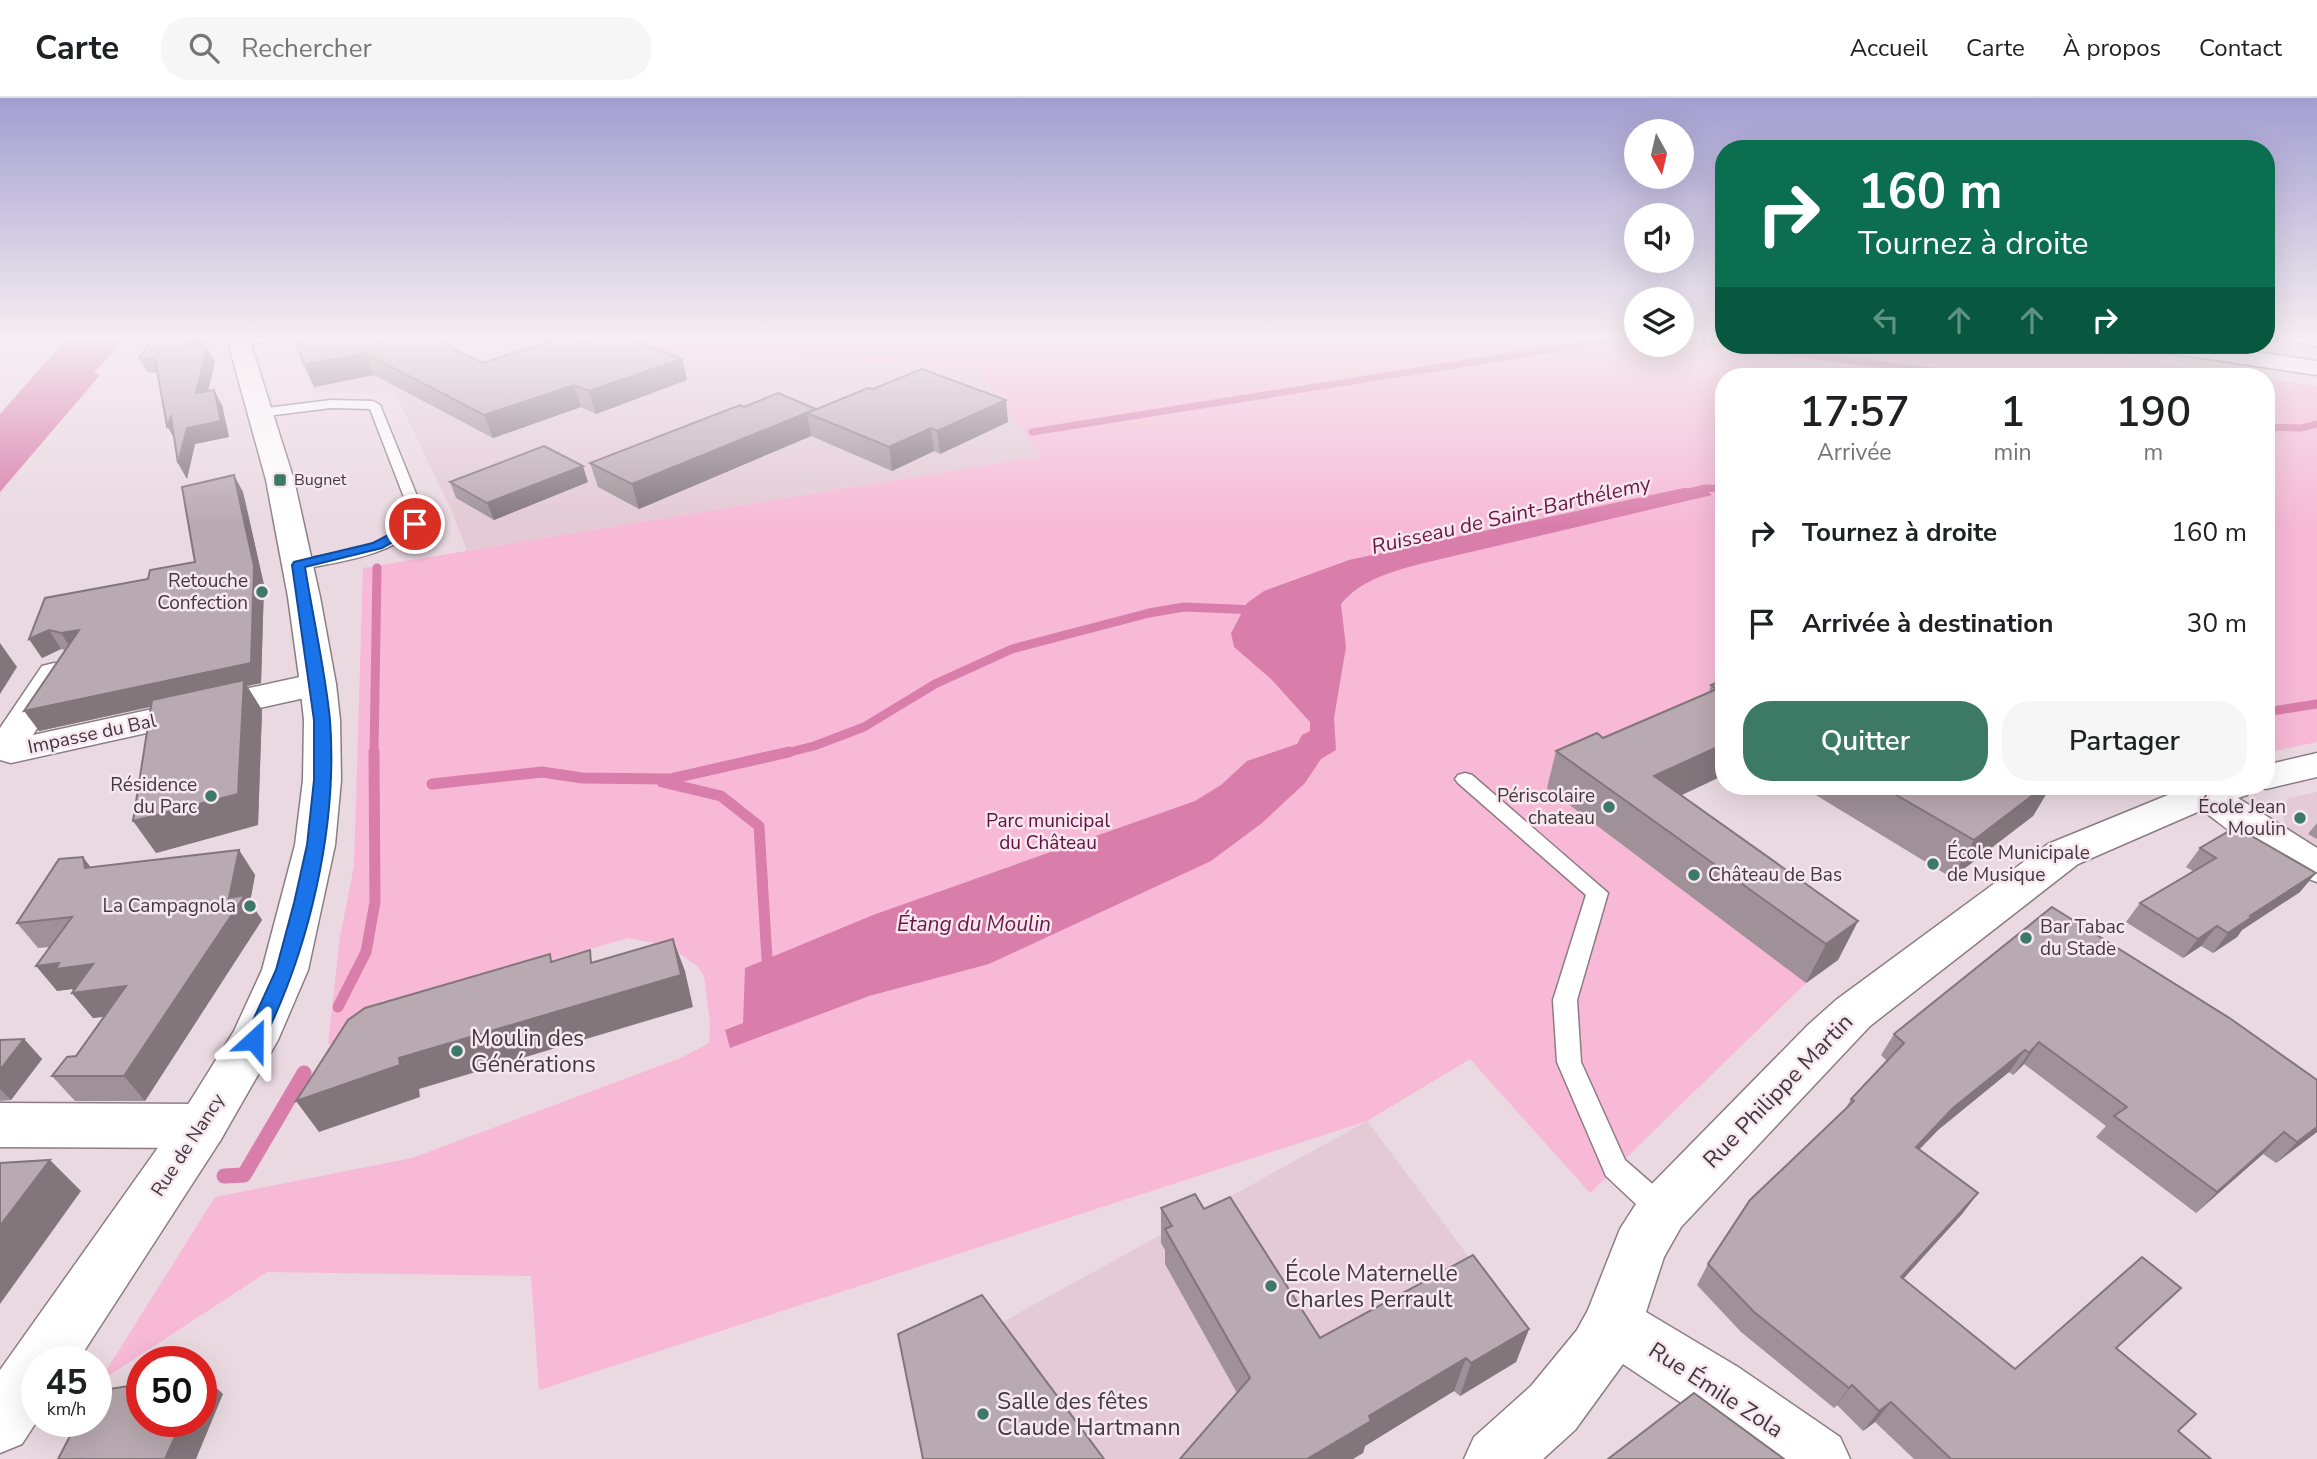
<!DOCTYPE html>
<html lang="fr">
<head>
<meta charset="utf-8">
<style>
	body { margin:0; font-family:"Nunito Sans",sans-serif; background:#f6f6f6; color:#202124; height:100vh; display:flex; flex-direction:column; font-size:26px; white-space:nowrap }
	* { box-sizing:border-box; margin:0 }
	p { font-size:23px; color:#757577 }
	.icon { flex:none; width:38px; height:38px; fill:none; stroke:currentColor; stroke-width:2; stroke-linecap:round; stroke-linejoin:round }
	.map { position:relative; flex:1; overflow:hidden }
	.sheet { position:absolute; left:1715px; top:270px; width:560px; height:427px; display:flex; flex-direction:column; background:#fff; border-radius:28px; box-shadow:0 7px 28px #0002 }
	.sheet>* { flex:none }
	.guide { position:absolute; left:1715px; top:42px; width:560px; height:214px; border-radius:28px; box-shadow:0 7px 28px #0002; background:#0b6e4f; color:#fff; overflow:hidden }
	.needle { width:46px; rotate:172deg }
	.controls { position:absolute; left:1624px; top:21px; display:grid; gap:14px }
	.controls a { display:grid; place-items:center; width:70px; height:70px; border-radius:50%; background:#fff; box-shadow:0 7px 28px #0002; font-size:35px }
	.speed { position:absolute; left:21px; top:1248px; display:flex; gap:14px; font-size:35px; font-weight:700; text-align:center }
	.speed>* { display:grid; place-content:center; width:91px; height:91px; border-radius:50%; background:#fff; box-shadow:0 7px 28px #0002; line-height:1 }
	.speed small { font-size:18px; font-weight:400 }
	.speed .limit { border:10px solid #d22; background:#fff; color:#111 }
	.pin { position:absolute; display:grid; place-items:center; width:60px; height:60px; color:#fff; margin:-30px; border:4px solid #fff; border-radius:50%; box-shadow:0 2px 7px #0007 }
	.me { position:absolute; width:77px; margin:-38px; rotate:24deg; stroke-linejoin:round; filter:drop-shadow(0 0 5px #0008) }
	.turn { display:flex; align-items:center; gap:24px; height:147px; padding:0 28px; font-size:32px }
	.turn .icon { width:91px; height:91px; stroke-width:2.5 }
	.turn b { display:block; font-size:49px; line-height:60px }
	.lanes { display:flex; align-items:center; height:66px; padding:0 28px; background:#0003; justify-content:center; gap:35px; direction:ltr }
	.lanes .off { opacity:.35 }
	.eta { display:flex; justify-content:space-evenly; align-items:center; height:119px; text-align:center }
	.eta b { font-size:42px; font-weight:600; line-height:49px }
	.action { display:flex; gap:14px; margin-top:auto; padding:14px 28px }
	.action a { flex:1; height:80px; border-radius:28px; background:#3d7a66; color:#fff; font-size:28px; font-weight:600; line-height:80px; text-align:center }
	.action a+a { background:#f6f6f6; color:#202124 }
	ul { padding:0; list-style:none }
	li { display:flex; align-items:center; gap:21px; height:91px; padding:0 28px }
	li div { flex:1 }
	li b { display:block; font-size:26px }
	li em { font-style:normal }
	header { display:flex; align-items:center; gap:42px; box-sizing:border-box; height:98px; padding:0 35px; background:#fff; border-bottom:2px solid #e0e0e0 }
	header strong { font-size:33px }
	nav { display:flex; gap:38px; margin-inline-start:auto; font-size:24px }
	.search { width:490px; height:63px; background:#f6f6f6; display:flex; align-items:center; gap:18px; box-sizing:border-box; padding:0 24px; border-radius:28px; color:#757577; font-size:26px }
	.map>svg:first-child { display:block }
	.built { fill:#e3cad5 }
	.green { fill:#f7b9d6 }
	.water { fill:#d97eab }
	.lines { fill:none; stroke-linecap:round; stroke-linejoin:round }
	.stream-far3 { stroke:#d97eab; stroke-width:7 }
	.stream-far2 { stroke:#d97eab; stroke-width:9 }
	.stream-far1 { stroke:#d97eab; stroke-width:11 }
	.stream { stroke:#d97eab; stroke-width:15 }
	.service-casing { stroke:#8c7d84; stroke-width:3 }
	.minor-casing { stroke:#8c7d84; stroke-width:3 }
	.tertiary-casing { stroke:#8c7d84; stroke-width:3 }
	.secondary-casing { stroke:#8c7d84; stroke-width:3 }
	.motorway-casing { stroke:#8c7d84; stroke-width:3 }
	.service { fill:#fff; fill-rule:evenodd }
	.minor { fill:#fff; fill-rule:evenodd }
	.tertiary { fill:#fff; fill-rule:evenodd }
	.secondary { fill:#fff; fill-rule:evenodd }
	.motorway { fill:#fff; fill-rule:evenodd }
	.wall { fill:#9f9197 }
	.shaded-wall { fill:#82767b }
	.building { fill:#b9a9b0; stroke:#82767b; stroke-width:2 }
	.route { fill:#1a73e8; stroke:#114b97; stroke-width:2 }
	.poi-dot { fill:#3d7a66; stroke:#f8e7ee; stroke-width:2.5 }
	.labels { text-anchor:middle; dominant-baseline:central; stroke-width:5; stroke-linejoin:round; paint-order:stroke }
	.far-poi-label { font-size:16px; fill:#413a3d; stroke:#f8e7ee; text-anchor:start }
	.poi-label { font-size:19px; fill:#413a3d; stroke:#f8e7ee; text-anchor:end }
	.street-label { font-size:19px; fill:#413a3d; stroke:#f8e7ee }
	.park-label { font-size:19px; fill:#610f40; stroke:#f8e7ee }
	.water-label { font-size:21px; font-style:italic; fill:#681746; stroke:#f8e7ee }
	.near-poi-label { font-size:23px; fill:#413a3d; stroke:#f8e7ee; text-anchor:start }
	.near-street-label { font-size:23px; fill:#413a3d; stroke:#f8e7ee }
</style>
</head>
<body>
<header>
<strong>Carte</strong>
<div class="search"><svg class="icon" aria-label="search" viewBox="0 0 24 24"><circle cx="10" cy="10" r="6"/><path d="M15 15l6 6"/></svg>Rechercher</div>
<nav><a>Accueil</a><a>Carte</a><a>À propos</a><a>Contact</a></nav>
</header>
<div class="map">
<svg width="2317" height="1361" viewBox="0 0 2317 1361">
	<rect width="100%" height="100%" fill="#ead9e1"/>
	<g class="built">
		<path d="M542 245 978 272 1041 358 467 453 453 416 395 295 313 294 311 289Z"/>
		<path d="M2317 694V754L2292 739 2286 730 2282 715 2288 700Z"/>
		<path d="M1367 1023 1486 1182 1465 1195 1516 1264 1460 1298 1454 1293 1362 1350 1363 1355 1353 1361H1083L988 1232Z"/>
	</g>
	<g class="green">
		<path d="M538 237H1636V247H1682V237H1724V247H2037L2250 278H1724V612L1592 677 1806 885 1590 1095 1470 961 1367 1023 539 1292 531 1178 267 1174 99 1284 215 1099 412 1060 681 960 709 945 710 924 704 878 697 868 669 848 628 840 409 903 384 914V901L348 947 328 946 340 839 354 768 363 470 1041 358 978 272 542 245Z"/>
		<path d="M2266 281 2317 288V644L2266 655Z"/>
	</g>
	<g class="water">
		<path d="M70 237H128L94 275 100 277 0 394V316Z"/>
		<path d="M1684 390H1705L1712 397 1424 465C1394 473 1361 481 1341 506L1346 549 1334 620 1336 652 1321 661 1305 685 1262 725 1211 763 989 866 869 898 730 950 725 932 743 925 745 870 873 817 1195 703 1221 687 1247 663 1297 646 1302 637 1310 633V624L1271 581 1234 549 1231 535 1247 505 1264 493 1349 462Z"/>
	</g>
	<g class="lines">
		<g class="stream-far3">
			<path d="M1682 241 1724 246"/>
			<path d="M1730 247 1970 278"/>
			<path d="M2266 329 2301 330 2317 326"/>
			<path d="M1032 334 1636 238"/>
			<path d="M1693 393 1705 390 1724 391"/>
		</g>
		<g class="stream-far2">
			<path d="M2266 614 2317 606"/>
			<path d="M374 656 377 470"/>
			<path d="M782 656 814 648 864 629 935 586 1012 551 1149 515 1184 509 1256 512"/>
		</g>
		<g class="stream-far1">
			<path d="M662 684 721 698 759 728 767 861"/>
			<path d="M432 686 542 674 582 680 670 681 789 654"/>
			<path d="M338 909 366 854 375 804 374 654"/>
		</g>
		<path class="stream" d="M224 1078 244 1077 304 975"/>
		<defs>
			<g id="service">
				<path d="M331 302 373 303 380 307 426 420C398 458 342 463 298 472L293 470 290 467 293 464C332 454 383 453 412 420L370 311 331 310 259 319 253 315 259 311Z"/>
				<path d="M1465 675 1472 677 1608 795 1577 902 1581 964 1625 1062 1672 1103 1676 1112 1672 1121 1662 1124 1652 1121 1606 1078 1557 964 1553 902 1586 797 1458 685 1455 681 1458 677Z"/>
			</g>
			<g id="minor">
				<path d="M231 237H275L272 242 239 249 231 247 228 242Z"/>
				<path d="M54 565 66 568 71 575 33 637 318 575 330 579 336 586 330 593 318 597 11 665 0 662V630L42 568Z"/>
				<path d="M0 1005 202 1006 220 1013 228 1028 220 1043 202 1050 0 1049Z"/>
			</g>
			<g id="tertiary">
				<path d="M2317 655V679L2266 691 2253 688H2266V667Z"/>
				<path d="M2190 688H2252L2247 697 2238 700 2317 750V784C2275 771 2237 738 2202 712L2078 766 1870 928 1681 1129 1664 1159 1646 1214 1738 1269 1840 1339 1850 1361H1765L1623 1266 1575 1332 1543 1361H1464L1474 1339 1531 1288 1577 1232 1588 1212 1620 1131 1643 1095 1808 927 1836 902 2048 746Z"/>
			</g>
			<path id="secondary" d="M226 237H248L294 382 320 499 336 586 340 622 341 682 335 747 308 872 278 942 220 1043 77 1264H37V1323L22 1346 0 1355V1272L184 1013 234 933 262 872 295 747 303 682 304 622 300 586 288 499 266 382Z"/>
			<g id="motorway">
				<path d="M2282 237H2317V248L2285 242Z"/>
				<path d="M2151 247H2207L2317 263V277L2162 254 2154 252Z"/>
			</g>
		</defs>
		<use href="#service" class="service-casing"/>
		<use href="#minor" class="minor-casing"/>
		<use href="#tertiary" class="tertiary-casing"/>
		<use href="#secondary" class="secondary-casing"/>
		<use href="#motorway" class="motorway-casing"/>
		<use href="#service" class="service"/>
		<use href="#minor" class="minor"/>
		<use href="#tertiary" class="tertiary"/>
		<use href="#secondary" class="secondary"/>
		<use href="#motorway" class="motorway"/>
	</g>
	<g class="wall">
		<path d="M155 237H202L205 242 203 249 207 250 215 264 208 293 222 307 229 339 195 346 187 381 178 365 174 341 157 275 147 274 139 260Z"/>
		<path d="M380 243 451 250 483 265 585 244 682 261 687 282 596 316 581 309 493 340 374 277 314 289Z"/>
		<path d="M816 311 1008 324 940 356 934 353 892 373 811 338 639 411 598 389 590 365Z"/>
		<path d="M450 384H588L494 422 456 400Z"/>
		<path d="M243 394 264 487 261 585 247 588 262 612 258 727 156 755 151 609 39 633 65 552 61 551 42 560 29 541 148 481 195 464Z"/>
		<path d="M1724 582V677L1681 697 1858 823 1838 862 1806 885 1547 690 1556 653 1603 640 1709 594 1711 587Z"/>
		<path d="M1801 688H2051L2033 718 1952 780Z"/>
		<path d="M2317 725V741L2308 736Z"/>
		<path d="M2200 750 2300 794 2242 832 2237 839 2213 855 2201 848 2183 860 2126 824 2140 805 2193 773 2186 769Z"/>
		<path d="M239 752 255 777 250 804 262 822 145 1003H75L52 978 76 958 104 919 93 920 72 895 74 893 72 891 57 893 50 849 38 850 17 825 91 769Z"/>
		<path d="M2052 809 2317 1034 2276 1065 2263 1056 2196 1115 2096 1039 2106 1028 2024 966 2013 977 2009 974 1938 1032 1919 1052 1978 1095 1962 1116 1903 1181 2015 1271 2181 1190 2117 1250 2178 1333 2211 1361H1914L1875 1324 1863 1333 1837 1307 1834 1310 1741 1234 1697 1187 1708 1166 1846 1010 1851 1001 1887 963 1881 957 1894 936Z"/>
		<path d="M24 941 42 961 11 1002 0 1003V942Z"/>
		<path d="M1161 1110 1204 1111 1320 1240 1529 1231 1516 1264 1460 1298 1454 1293 1365 1348 1363 1355 1237 1295 1165 1166V1152L1161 1145Z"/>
	</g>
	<g class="shaded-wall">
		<path d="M195 237H202L205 242 198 263 191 248Z"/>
		<path d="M207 250 215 264 204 310 196 295Z"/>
		<path d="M365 255 374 277 314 289 304 267Z"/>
		<path d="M682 261 687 282 596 316 589 293Z"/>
		<path d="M574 287 581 309 493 340 484 317Z"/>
		<path d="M214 292 222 307 229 339 195 346 187 381 178 365 187 330Z"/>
		<path d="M1006 302 1008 324 940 356 937 333Z"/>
		<path d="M816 311 807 315 811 338 639 411 632 386Z"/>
		<path d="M171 319 176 343 167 328Z"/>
		<path d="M931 330 934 353 892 373 889 349Z"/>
		<path d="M583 368 588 384 494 422 487 405Z"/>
		<path d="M234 377 243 394 264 487 261 585 247 588 262 612 258 727 156 755 133 723 244 588 39 633 24 613 251 565Z"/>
		<path d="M49 532 61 551 42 560 29 541Z"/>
		<path d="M79 532 73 554 61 535Z"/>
		<path d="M0 545 17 569 0 596Z"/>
		<path d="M1724 646V677L1642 716 1654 678Z"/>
		<path d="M2045 688H2051L2033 718 1952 780 1974 742Z"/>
		<path d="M239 752 255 777 250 804 262 822 145 1003 124 978 229 800Z"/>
		<path d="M83 759 101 783 85 770Z"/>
		<path d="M2316 775 2300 794 2242 832 2237 839 2213 855 2228 835 2250 818Z"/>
		<path d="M1858 823 1838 862 1806 885 1826 846Z"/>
		<path d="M2217 828 2201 848 2183 860 2198 841Z"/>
		<path d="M673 841 685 873 693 909 419 991 420 999 319 1034 296 1003 399 960Z"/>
		<path d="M59 865 93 866 126 888 146 912 93 920 72 895H76L72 891 57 893 36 868Z"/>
		<path d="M24 941 42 961 11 1002 0 991V972Z"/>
		<path d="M2039 944 2024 966 2013 977 2029 955Z"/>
		<path d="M2025 952 2009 974 1938 1032 1901 1070 1916 1049 1953 1010Z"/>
		<path d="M2317 1029V1034L2276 1065 2297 1044Z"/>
		<path d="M2284 1034 2263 1056 2196 1115 2217 1094Z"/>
		<path d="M50 1062 81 1093 0 1206V1128Z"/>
		<path d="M1978 1095 1962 1116 1886 1200 1901 1179Z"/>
		<path d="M1529 1231 1516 1264 1460 1298 1471 1265Z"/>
		<path d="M1466 1260 1454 1293 1365 1348 1363 1355 1353 1361H1307L1369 1318Z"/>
		<path d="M202 1276 223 1296 196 1361H165L182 1323H201V1279Z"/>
		<path d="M1852 1287 1837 1307 1834 1310 1849 1290Z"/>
		<path d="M1891 1304 1875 1324 1863 1333 1879 1313Z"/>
	</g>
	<g class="building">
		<path d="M155 237H195L191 248 207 250 196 295 214 292 221 323 187 330 178 365 171 319 167 328 155 261 139 260Z"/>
		<path d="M293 237H377L380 243 415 237H442L451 250 483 265 568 237 585 244 606 237 623 238 682 261 589 293 574 287 484 317 365 255 304 267Z"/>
		<path d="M922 271 1006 302 937 333 931 330 889 349 807 315 868 290 873 291Z"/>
		<path d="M778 295 816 311 632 386 590 365 740 307 744 309Z"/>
		<path d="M544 348 583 368 487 405 450 384Z"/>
		<path d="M234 377 254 468 251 565 24 613 79 532 61 535 49 532 29 541 45 500 148 481 150 472 195 464 182 389Z"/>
		<path d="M244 582 238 696 133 723 152 602Z"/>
		<path d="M1724 582V646L1654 678 1858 823 1826 846 1556 653 1597 635 1603 640 1717 591 1711 587Z"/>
		<path d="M1881 688H2045L1974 742Z"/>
		<path d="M2236 729 2316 775 2250 818 2252 819 2228 835 2217 828 2198 841 2140 805 2216 760 2200 750Z"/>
		<path d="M239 752 229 800 245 797 124 978H52L67 959 76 958 126 888 72 895 93 866 56 871 59 865 36 868 72 819 17 825 59 761 83 759 85 770Z"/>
		<path d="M2052 809 2231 921 2317 982V1029L2297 1044 2284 1034 2217 1094 2114 1018 2127 1009 2039 944 2029 955 2025 952 1953 1010 1916 1049 1978 1095 1901 1179 2015 1271 2142 1159 2181 1190 2116 1250 2196 1316 2178 1333 2211 1361H1951L1891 1304 1879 1313 1852 1287 1849 1290 1754 1214 1708 1166 1750 1102 1854 1003 1851 1001 1904 945 1894 936Z"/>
		<path d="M673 841 681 877 399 960 400 967 296 1003 348 922 365 910 550 856 551 864 590 852 591 865Z"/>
		<path d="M24 941 0 972V942Z"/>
		<path d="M50 1062 0 1128V1065Z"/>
		<path d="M1195 1096 1204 1111 1230 1099 1320 1240 1473 1157 1529 1231 1471 1265 1466 1260 1369 1318 1371 1323 1307 1361H1180L1250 1280 1165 1131 1172 1128 1161 1110Z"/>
		<path d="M982 1197 1104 1361H923L898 1236Z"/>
		<path d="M142 1286V1323H182L165 1361H58L78 1323H96V1293Z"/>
		<path d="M1694 1295 1784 1361H1608Z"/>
	</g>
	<linearGradient id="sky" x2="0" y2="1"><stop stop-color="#a29ed0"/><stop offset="0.56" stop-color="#f6eef2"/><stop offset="1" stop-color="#f6eef2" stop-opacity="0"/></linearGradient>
	<rect width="2317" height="427" fill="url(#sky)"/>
	<path class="route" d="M415 423 420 424V429L382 450 305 469C313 520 325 571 330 622 338 729 309 853 261 947L254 950 247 947 244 942 276 872 294 805 307 747 314 682V622L292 467 294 464 373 445Z"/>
	<g class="poi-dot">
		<rect x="273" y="375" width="14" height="14" rx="3.5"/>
		<circle cx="262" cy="494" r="7"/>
		<circle cx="211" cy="698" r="7"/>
		<circle cx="1609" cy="709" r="7"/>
		<circle cx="2300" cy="720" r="7"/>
		<circle cx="1933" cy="766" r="7"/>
		<circle cx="1694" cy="777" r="7"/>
		<circle cx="250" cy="808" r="7"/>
		<circle cx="2026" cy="840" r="7"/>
		<circle cx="457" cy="953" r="7"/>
		<circle cx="1271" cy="1188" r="7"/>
		<circle cx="983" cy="1316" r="7"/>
	</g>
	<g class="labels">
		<g class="far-poi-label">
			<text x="294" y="382">Bugnet</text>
		</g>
		<g class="poi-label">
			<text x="248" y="483">Retouche<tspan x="248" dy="22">Confection</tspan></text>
			<text x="197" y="687">Résidence<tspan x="197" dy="22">du Parc</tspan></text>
			<text x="1595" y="698">Périscolaire<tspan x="1595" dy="22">chateau</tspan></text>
			<text x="2286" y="709">École Jean<tspan x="2286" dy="22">Moulin</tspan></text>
			<text x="1947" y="755" text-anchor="start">École Municipale<tspan x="1947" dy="22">de Musique</tspan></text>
			<text x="1708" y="777" text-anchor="start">Château de Bas</text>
			<text x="236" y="808">La Campagnola</text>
			<text x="2040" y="829" text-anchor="start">Bar Tabac<tspan x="2040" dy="22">du Stade</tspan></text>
		</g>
		<g class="street-label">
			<text transform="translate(92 636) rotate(-12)">Impasse du Bal</text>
			<text transform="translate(188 1047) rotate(-57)">Rue de Nancy</text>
		</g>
		<g class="park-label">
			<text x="1048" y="723">Parc municipal<tspan x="1048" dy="22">du Château</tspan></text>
		</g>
		<g class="water-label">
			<text transform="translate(1511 417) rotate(-13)">Ruisseau de Saint-Barthélemy</text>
			<text x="974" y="826">Étang du Moulin</text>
		</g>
		<g class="near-poi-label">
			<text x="471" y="940">Moulin des<tspan x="471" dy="26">Générations</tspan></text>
			<text x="1285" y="1175">École Maternelle<tspan x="1285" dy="26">Charles Perrault</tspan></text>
			<text x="997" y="1303">Salle des fêtes<tspan x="997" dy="26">Claude Hartmann</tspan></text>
		</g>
		<g class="near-street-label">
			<text transform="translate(1778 993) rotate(-46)">Rue Philippe Martin</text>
			<text transform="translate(1716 1292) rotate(33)">Rue Émile Zola</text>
		</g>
	</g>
</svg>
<div class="controls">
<a><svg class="needle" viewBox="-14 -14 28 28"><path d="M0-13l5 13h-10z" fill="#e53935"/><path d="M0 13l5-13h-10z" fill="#757577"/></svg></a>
<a><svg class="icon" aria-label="sound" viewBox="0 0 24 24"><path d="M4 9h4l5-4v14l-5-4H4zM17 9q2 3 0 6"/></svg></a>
<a><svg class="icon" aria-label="layers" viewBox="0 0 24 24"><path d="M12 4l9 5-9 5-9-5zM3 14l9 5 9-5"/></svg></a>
</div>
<div class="speed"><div>45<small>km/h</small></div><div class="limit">50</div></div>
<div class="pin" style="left:415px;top:426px;background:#d93025"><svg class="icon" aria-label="arrive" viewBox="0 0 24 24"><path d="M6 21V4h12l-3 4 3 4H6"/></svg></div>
<svg class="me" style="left:254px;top:942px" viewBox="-20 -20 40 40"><path d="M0-17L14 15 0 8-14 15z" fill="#1a73e8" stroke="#fff" stroke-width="4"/></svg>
<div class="guide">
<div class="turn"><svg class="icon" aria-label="right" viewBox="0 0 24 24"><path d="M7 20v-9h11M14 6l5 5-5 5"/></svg><div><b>160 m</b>Tournez à droite</div></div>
<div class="lanes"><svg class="icon off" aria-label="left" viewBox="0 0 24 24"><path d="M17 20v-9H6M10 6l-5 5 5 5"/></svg><svg class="icon off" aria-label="ahead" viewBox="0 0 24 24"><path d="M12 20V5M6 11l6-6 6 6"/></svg><svg class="icon off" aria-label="ahead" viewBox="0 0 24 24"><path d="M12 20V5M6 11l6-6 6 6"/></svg><svg class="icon" aria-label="right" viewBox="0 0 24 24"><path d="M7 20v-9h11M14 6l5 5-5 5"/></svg></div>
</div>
<section class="sheet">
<div class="eta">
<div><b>17:57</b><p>Arrivée</p></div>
<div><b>1</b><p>min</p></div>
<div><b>190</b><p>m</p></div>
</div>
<ul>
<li><svg class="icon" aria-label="right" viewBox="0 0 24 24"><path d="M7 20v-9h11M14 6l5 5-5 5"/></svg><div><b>Tournez à droite</b></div><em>160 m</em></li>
<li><svg class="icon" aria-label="arrive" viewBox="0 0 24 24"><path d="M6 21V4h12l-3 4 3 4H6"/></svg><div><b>Arrivée à destination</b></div><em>30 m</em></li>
</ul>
<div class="action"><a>Quitter</a><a>Partager</a></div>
</section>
</div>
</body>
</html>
